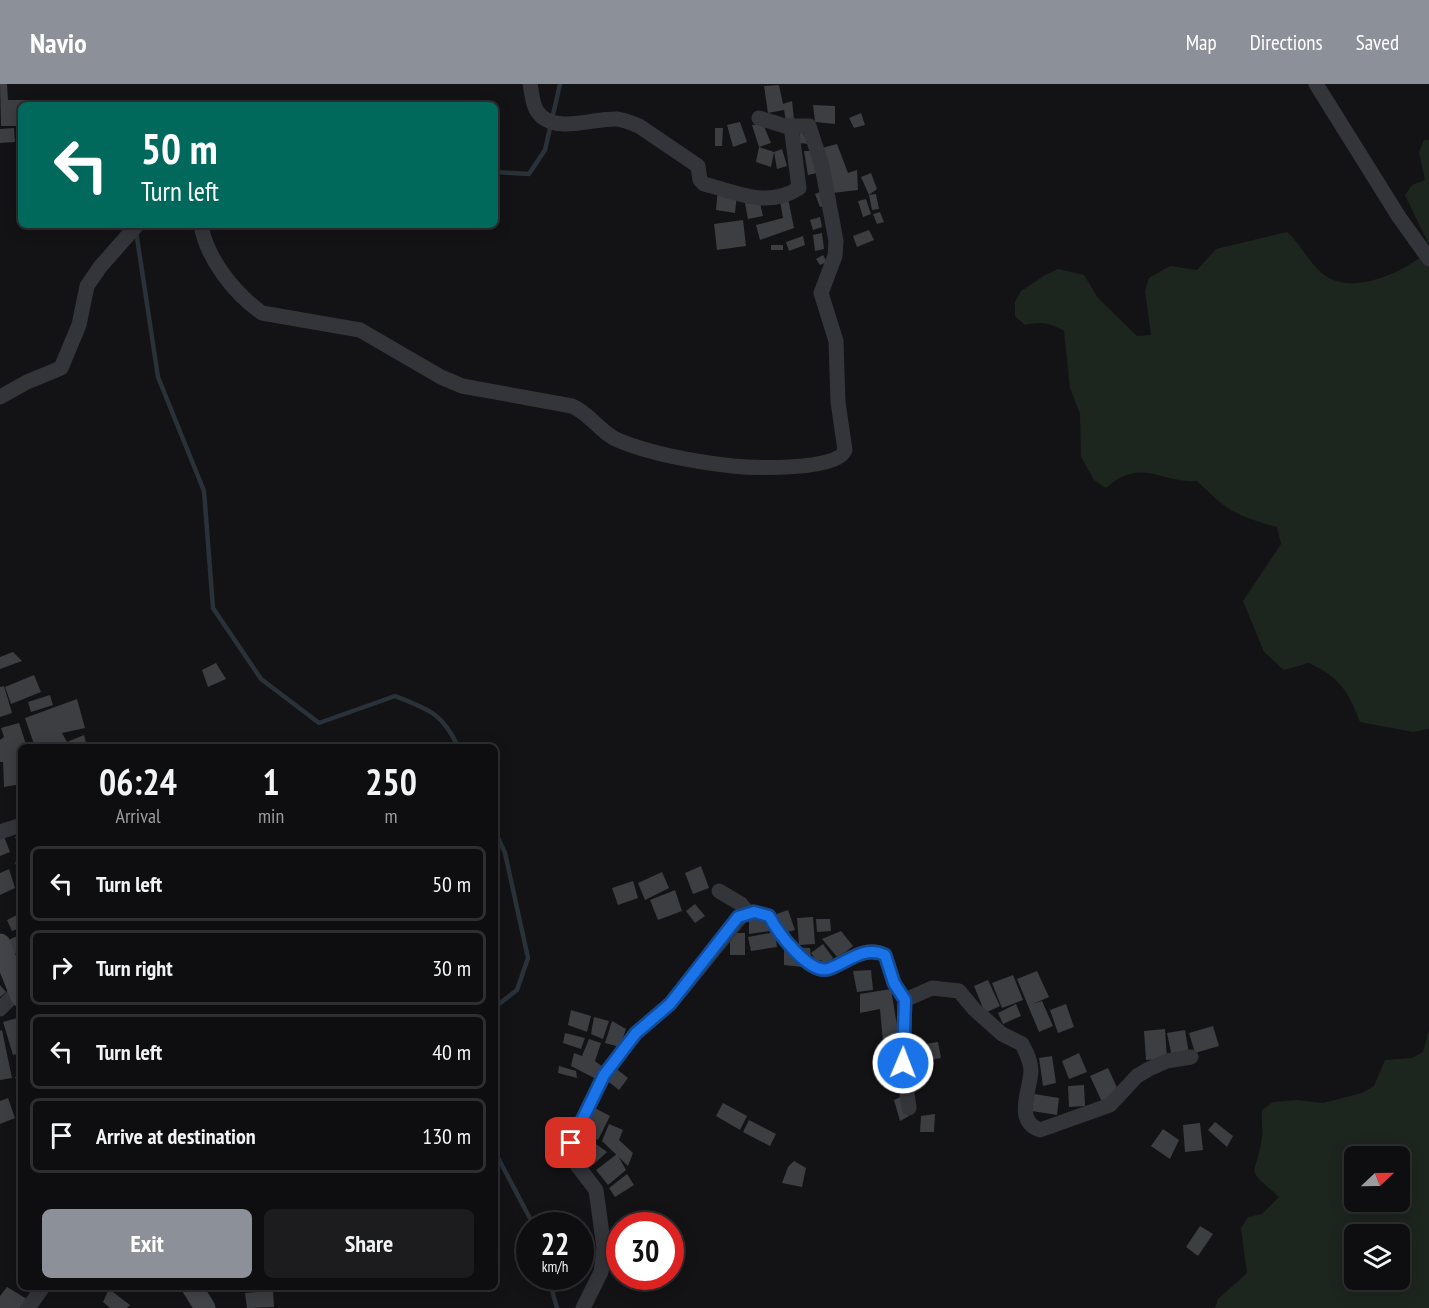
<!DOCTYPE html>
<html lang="en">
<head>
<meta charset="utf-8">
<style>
	body { margin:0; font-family:"PT Sans Narrow",sans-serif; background:#1c1c1e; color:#f1f3f6; height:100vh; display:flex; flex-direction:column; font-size:22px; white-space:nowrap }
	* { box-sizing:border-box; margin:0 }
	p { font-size:20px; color:#9b9c9f }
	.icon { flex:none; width:33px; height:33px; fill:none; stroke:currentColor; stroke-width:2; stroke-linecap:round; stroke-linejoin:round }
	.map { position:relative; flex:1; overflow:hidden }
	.panel { position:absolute; left:18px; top:660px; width:480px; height:546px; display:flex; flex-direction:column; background:#0e0e10; border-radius:9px; box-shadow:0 3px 15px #0003,0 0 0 2px #2e2e30 }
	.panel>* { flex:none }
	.guide { position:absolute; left:18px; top:18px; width:480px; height:126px; border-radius:9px; box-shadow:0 3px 15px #0003,0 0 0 2px #2e2e30; background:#00695c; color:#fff; overflow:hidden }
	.needle { width:39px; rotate:68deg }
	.buttons { position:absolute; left:1344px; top:1062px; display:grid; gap:12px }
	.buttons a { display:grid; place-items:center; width:66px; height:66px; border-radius:9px; background:#0e0e10; box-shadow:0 3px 15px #0003,0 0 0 2px #2e2e30; font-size:30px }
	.speed { position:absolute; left:516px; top:1128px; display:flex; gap:12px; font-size:30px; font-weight:700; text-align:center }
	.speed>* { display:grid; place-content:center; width:78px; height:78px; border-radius:50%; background:#0e0e10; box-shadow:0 3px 15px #0003,0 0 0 2px #2e2e30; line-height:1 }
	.speed small { font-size:15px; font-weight:400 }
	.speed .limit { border:9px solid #d22; background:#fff; color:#111 }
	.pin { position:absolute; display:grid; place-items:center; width:51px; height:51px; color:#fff; margin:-26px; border-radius:12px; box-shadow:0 3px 9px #0006 }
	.me { position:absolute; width:66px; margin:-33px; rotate:1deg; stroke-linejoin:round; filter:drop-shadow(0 0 4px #0008) }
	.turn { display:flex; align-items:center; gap:21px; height:126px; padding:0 24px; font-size:27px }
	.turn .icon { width:78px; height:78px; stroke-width:2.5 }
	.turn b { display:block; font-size:42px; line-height:51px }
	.eta { display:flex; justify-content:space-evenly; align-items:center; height:102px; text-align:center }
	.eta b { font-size:36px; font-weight:800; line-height:42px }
	.primary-button { display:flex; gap:12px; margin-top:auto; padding:12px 24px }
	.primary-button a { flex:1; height:69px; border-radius:9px; background:#8c9099; color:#fff; font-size:24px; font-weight:800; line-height:69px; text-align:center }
	.primary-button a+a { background:#1c1c1e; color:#f1f3f6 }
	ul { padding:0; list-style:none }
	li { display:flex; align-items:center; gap:18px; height:75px; margin:0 12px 9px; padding:0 12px; border:3px solid #2e2e30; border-radius:9px }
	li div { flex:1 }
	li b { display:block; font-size:22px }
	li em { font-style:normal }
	header { display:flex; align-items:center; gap:36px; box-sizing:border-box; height:84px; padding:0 30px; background:#8c9099; color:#fff }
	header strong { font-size:28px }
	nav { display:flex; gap:33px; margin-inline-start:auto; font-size:21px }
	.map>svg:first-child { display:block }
	.green { fill:#1d251f; fill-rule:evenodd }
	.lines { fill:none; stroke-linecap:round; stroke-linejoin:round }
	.stream { stroke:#293139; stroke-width:4.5 }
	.building { fill:#3d3e42 }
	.street { stroke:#34353a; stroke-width:15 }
	.secondary { stroke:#42444a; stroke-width:21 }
	.route-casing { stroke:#114b97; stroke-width:15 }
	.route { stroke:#1a73e8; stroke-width:10 }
</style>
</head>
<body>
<header>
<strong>Navio</strong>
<nav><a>Map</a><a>Directions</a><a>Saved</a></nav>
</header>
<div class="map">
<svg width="1429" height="1224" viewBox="0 0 1429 1224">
	<rect width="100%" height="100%" fill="#131315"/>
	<g class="green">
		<path d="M1424 56H1429V161L1405 111 1412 101 1425 96 1419 68Z"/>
		<path d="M1287 148C1301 160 1308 178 1323 190 1351 213 1406 188 1429 166V645L1413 648 1360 638C1348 606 1340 594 1309 579L1284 586 1264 568 1243 517 1281 460 1277 443C1234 431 1229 428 1197 397 1161 400 1142 372 1106 404L1094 396 1081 373 1080 330 1070 304 1064 247C1050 239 1041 237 1025 241L1015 232V218L1021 207 1045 191 1058 185 1084 191 1098 214 1137 252 1151 251 1145 207 1149 194 1170 182 1197 186 1216 165Z"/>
		<path d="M1429 946V1224H1215L1218 1215 1247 1189 1241 1144 1248 1133 1262 1130 1279 1113C1244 1081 1255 1097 1262 1054 1263 1045 1261 1035 1262 1026L1273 1018 1297 1016 1323 1019 1362 1009 1374 1002 1385 976 1412 974 1423 968ZM1354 1072H1400V1118H1354ZM1354 1150H1400V1196H1354Z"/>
	</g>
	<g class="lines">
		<g class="stream">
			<path d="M495 88 529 90 545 66 560 0"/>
			<path d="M136 147 158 293 204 407 213 524 261 595 319 639 395 612C428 625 443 629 458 663"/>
			<path d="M495 747 505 769 528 874 517 906 495 923"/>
			<path d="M495 1068 534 1142"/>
			<path d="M548 1192 557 1224"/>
		</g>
	</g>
	<g class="building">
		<path d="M0 0H7L8 16H33L34 21H21V42H1Z"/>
		<path d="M779 1 783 20 792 17 794 36 786 37 784 26 768 29 764 2Z"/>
		<path d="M813 21 835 22V40L815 38Z"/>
		<path d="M861 29 865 41 854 44 849 34Z"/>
		<path d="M740 38 747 58 733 63 727 41Z"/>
		<path d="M763 40 771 59 759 63 752 41Z"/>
		<path d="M14 44 15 58 0 59V45Z"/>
		<path d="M715 44H723L722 62H715Z"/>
		<path d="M800 44 809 60 800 59Z"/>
		<path d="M837 60 848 89 857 86 858 106 832 109 822 64Z"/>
		<path d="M759 63 774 68 782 65 787 82 777 85 774 68 771 83 756 78Z"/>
		<path d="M804 67H811L817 89 808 91Z"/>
		<path d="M871 89 877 105 869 111 861 93Z"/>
		<path d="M718 103 737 110 735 129 716 126Z"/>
		<path d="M823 107 830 120 820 123 815 110Z"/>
		<path d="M876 110 879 125 872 126 869 111Z"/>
		<path d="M788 114 794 144 760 156 756 141 783 134 780 117Z"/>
		<path d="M866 115 871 130 863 133 858 117Z"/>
		<path d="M745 119H760L763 132 748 135Z"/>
		<path d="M880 128 884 138 877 140 873 130Z"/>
		<path d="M820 133 822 143 813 146 810 136Z"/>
		<path d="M743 136 746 162 717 166 714 140Z"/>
		<path d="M869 146 874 156 857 163 853 152Z"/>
		<path d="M822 149 824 165 815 167 813 151Z"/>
		<path d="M803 152 805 161 789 167 786 158Z"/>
		<rect x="771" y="161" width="12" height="5"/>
		<path d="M823 171 827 178 820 181 816 175Z"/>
		<path d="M13 568 22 577 0 585V573Z"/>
		<path d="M216 579 226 595 208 603 202 586Z"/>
		<path d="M34 591 41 608 11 620 5 603Z"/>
		<path d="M4 602 12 629 0 633V603Z"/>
		<path d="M50 611 53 621 31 628 28 618Z"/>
		<path d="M77 615 85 644 62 649 67 658 84 651 87 663H35L25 634Z"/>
		<path d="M19 639 27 663H21V670L16 671 21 700 4 703 3 678H0V656L4 653 1 644Z"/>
		<path d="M0 742 10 768 0 772Z"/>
		<path d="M21 751V767L15 753Z"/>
		<path d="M15 778H21V798H20Z"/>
		<path d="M701 782 709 804 693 810 685 789Z"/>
		<path d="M9 785 15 804 0 811V789Z"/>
		<path d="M662 788 669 804 645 816 638 799Z"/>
		<path d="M633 797 638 814 618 821 612 804Z"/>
		<path d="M675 806 682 827 658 836 650 816Z"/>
		<path d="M695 820 705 832 695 839 686 827Z"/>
		<path d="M788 826 795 846 781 850 774 831Z"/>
		<path d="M21 829V867L15 870 8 856 20 851 17 845 12 847 7 836Z"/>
		<path d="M766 833 770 847 749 850V836Z"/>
		<path d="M813 833 815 860 799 861 797 834Z"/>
		<path d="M816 835H830L831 847 817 848Z"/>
		<path d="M841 847 853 862 838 874 822 855Z"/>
		<path d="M775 848 777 863 751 867 748 853Z"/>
		<rect x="730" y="849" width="15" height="22"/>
		<path d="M823 860 833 874 824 882 821 876 817 878 811 869Z"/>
		<path d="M784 863 810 864 812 884 784 881Z"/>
		<path d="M871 886 873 906 857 908 853 887Z"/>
		<path d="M1037 887 1049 913 1033 920 1042 917 1053 942 1039 948 1017 895Z"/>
		<path d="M1013 891 1023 916 1002 924 992 899Z"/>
		<path d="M988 896 1000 922 985 929 974 902Z"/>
		<path d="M0 901 6 908 0 913Z"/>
		<path d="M891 905 901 966 884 968 880 925 860 929V910Z"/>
		<path d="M1016 920 1021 932 1003 940 998 929Z"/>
		<path d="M1066 920 1074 943 1058 949 1050 926Z"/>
		<path d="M571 926 591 932 587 948 568 941Z"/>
		<path d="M21 933V969L13 971 3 938Z"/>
		<path d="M594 933 609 937 603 955 591 950Z"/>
		<path d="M612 937 626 945 620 963 605 959Z"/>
		<path d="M1213 942 1219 962 1195 969 1189 949Z"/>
		<path d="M1165 945 1167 975 1146 976 1144 947Z"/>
		<path d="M2 946 12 994 0 996V947Z"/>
		<path d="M1185 946 1189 970 1172 973 1167 949Z"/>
		<path d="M565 949 585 954 581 965 563 959Z"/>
		<path d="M589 955 601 959 595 977 603 983 598 996 571 982 574 969 582 972Z"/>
		<path d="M938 958 941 974 922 978 919 961Z"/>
		<path d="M1079 969 1087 988 1069 995 1062 977Z"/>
		<path d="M1052 972 1056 999 1043 1002 1039 974Z"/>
		<path d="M559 982 576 987 577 994 558 989Z"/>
		<path d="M614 983 628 994 619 1006 605 995Z"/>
		<path d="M1108 984 1120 1010 1102 1018 1090 992Z"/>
		<path d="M21 990V1007L15 993Z"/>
		<path d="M1084 1001 1085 1022 1069 1023 1068 1002Z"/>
		<path d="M1034 1010 1059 1014 1057 1031 1032 1027Z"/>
		<path d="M903 1012 909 1032 900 1037 894 1016Z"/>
		<path d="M8 1014 15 1034 0 1040V1017Z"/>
		<path d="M723 1019 747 1032 740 1046 716 1032Z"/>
		<path d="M593 1023 610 1032 598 1056 581 1047Z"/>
		<path d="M935 1030 934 1048H920L921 1032Z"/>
		<path d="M749 1036 776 1050 770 1062 743 1048Z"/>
		<path d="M1215 1038 1233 1052 1227 1063 1208 1046Z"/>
		<path d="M1200 1039 1203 1066 1185 1068 1183 1041Z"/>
		<path d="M609 1040 623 1046 619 1056 633 1069 628 1082 602 1057Z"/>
		<path d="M1163 1045 1179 1056 1170 1075 1151 1062Z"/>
		<path d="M589 1055 607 1068 593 1081 579 1068Z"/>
		<path d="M617 1070 626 1086 608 1101 596 1086Z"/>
		<path d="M794 1077 806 1084 802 1103 782 1099 788 1083Z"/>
		<path d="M627 1090 634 1101 615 1113 609 1104Z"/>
		<path d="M1200 1142 1213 1150 1198 1172 1186 1163Z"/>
		<path d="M7 1203 27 1215 20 1224H0V1212Z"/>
		<path d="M109 1205 130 1221 127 1224H110L103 1218Z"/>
		<path d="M273 1207 274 1223 247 1224 245 1209Z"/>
	</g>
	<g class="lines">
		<g class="street">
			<path d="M530 0C532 8 532 20 537 27 553 52 596 33 617 35 625 36 632 39 639 42L698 82 700 96 704 100C736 108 767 125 799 104L791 41"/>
			<path d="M1316 0 1399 133 1429 175"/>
			<path d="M201 141C207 175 234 209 262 229L360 246 441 293 462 302 572 322C591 330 601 350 620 357 652 370 698 378 732 382 752 384 839 387 845 366L838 318 836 257 821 209 835 172 836 157 822 82 809 42H785L759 34"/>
			<path d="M0 313 27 298 61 284 79 241 87 202 100 183 137 141"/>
			<path d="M0 748 21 741"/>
			<path d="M719 807 741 820 748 829"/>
			<path d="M905 916 932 904 959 907 974 925 1002 950 1022 960C1026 968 1031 977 1031 987 1030 1007 1014 1037 1040 1046L1110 1021 1137 992 1149 985 1167 977 1191 973"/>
			<path d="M0 925 18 907"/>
			<path d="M28 1224 43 1203"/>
			<path d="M583 1224 601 1188 604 1164 596 1106 577 1081 571 1059 604 991 636 949 670 920 743 830 754 828 769 832C777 847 808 890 828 885 847 879 864 860 885 871L894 899 905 916 903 979 909 1024"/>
		</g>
		<g class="secondary">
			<path d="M0 860 21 913"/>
			<path d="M192 1203 205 1224"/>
		</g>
	</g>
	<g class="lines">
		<defs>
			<path id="route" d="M571 1059 604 991 636 949 670 920 738 833 754 828 769 832C777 847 808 890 828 885 847 879 863 861 885 871L894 899 905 916 903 979"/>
		</defs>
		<use href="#route" class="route-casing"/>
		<use href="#route" class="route"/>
	</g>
</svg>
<div class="buttons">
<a><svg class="needle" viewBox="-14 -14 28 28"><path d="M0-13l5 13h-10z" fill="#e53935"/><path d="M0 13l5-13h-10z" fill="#9b9c9f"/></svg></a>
<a><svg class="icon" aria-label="layers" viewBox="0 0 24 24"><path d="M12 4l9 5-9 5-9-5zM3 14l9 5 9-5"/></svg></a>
</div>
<div class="speed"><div>22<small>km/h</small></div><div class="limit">30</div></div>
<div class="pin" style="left:571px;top:1059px;background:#d93025"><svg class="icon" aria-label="arrive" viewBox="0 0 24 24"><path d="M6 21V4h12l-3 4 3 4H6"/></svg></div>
<svg class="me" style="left:903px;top:979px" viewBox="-20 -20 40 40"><circle r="17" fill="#1a73e8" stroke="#fff" stroke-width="3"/><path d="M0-11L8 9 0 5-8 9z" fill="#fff"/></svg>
<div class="guide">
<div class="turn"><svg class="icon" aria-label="left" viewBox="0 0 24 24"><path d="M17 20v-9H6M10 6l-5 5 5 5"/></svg><div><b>50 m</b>Turn left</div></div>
</div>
<section class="panel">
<div class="eta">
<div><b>06:24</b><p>Arrival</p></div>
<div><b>1</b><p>min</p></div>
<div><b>250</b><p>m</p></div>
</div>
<ul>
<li><svg class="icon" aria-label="left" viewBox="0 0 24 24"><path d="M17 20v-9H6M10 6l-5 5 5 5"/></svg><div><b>Turn left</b></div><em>50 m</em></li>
<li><svg class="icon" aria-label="right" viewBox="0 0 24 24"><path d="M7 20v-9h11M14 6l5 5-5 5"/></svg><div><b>Turn right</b></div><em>30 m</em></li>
<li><svg class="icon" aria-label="left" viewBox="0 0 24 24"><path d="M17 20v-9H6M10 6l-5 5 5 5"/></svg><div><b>Turn left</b></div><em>40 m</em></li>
<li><svg class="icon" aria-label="arrive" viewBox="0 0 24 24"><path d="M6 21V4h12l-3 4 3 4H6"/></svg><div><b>Arrive at destination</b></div><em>130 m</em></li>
</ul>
<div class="primary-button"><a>Exit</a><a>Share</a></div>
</section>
</div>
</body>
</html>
